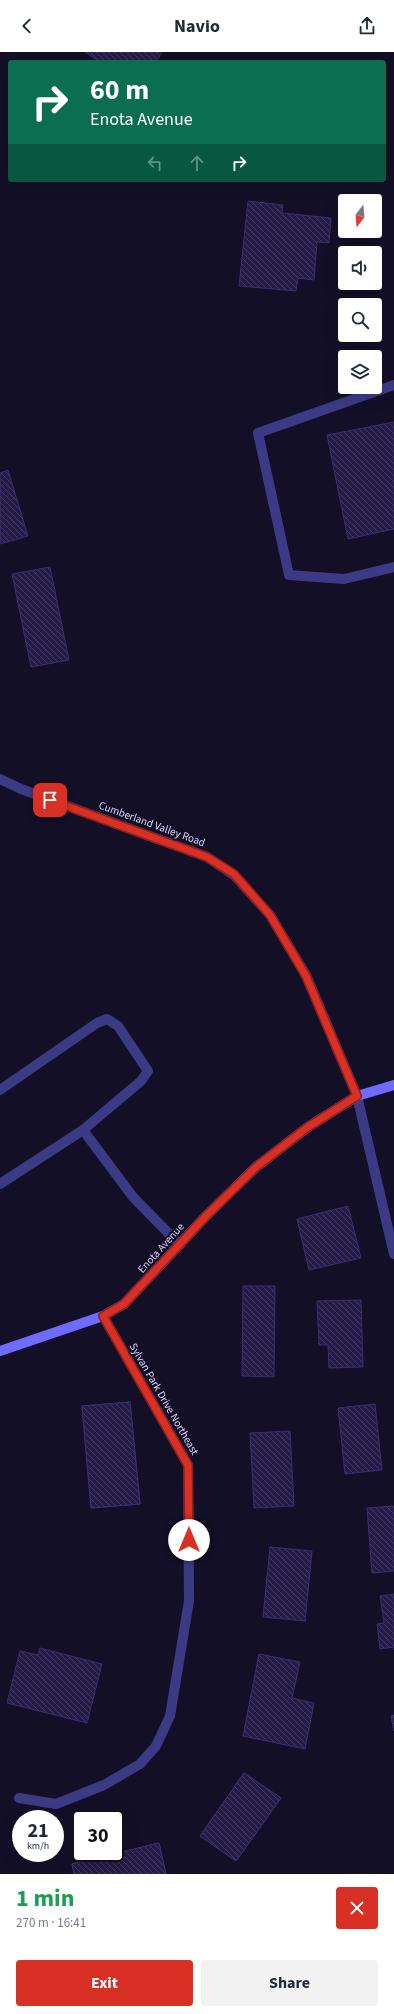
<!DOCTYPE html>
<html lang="en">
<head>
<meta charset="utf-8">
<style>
	body { margin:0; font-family:"Source Sans 3",sans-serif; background:#f2f2f3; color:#1f2937; height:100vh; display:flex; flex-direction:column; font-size:15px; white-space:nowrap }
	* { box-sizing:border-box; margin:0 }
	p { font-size:13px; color:#747a83 }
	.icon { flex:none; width:22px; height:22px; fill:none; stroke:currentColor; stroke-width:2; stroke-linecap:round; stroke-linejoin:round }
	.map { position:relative; height:1822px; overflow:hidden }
	.panel { display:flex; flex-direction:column; background:#fff; flex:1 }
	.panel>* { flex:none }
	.top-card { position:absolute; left:8px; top:8px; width:378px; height:122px; border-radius:4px; box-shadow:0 4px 16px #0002; background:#0b6e4f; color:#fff; overflow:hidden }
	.needle { width:26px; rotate:196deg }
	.buttons { position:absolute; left:338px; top:142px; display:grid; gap:8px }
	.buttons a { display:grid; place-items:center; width:44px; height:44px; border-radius:4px; background:#fff; box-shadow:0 4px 16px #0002; font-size:20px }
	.speed { position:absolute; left:12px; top:1758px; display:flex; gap:8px; font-size:20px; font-weight:700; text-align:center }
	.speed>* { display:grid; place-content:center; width:52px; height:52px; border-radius:50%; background:#fff; box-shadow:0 4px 16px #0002; line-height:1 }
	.speed small { font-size:10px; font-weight:400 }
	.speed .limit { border:2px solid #111; border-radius:6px; background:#fff; color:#111 }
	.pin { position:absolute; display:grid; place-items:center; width:34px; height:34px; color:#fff; margin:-17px; border-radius:8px; box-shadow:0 2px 6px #0006 }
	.me { position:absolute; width:44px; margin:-22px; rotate:0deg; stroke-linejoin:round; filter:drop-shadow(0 0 3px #0008) }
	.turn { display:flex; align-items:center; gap:14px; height:84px; padding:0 16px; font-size:18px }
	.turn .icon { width:52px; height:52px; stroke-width:2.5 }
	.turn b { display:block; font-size:28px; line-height:34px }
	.lanes { display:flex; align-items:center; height:38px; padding:0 16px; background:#0003; justify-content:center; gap:20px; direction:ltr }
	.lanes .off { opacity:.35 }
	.round { display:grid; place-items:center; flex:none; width:42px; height:42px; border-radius:4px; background:#f2f2f3 }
	.overview { display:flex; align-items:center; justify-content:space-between; height:68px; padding:0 16px }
	h1 { font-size:24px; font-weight:700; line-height:30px; color:#1e9e55 }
	.action { display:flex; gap:8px; margin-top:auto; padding:8px 16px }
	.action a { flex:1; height:46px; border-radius:4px; background:#d93025; color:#fff; font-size:16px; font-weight:700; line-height:46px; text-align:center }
	.action a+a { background:#f2f2f3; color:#1f2937 }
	header { display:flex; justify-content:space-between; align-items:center; height:52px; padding:0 16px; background:#fff; font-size:18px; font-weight:700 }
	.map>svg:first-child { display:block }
	.building { fill:url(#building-back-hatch); stroke:#3b2d73 }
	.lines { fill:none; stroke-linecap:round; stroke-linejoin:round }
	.lane { stroke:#3d3a85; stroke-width:10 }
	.street { stroke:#3d3a85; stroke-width:10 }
	.secondary { stroke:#6f6bff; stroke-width:10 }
	.route-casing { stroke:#8d1f18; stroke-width:10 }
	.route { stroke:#d93025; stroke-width:7 }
	.labels { text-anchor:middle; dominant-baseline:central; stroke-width:4; stroke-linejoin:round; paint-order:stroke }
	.street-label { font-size:11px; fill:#d9d4ff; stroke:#130f26 }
</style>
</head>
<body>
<header><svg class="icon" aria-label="back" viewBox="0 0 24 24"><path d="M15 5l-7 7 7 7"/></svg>Navio<svg class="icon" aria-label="share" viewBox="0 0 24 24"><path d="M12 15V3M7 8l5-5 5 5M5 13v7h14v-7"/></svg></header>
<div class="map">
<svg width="394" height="1822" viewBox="0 0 394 1822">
	<defs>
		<pattern id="building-back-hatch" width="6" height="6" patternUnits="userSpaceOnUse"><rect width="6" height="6" fill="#241b47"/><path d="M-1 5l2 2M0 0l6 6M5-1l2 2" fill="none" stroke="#433b63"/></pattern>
	</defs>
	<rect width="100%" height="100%" fill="#130f26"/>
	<g class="building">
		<path d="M85 0H162L156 10H100Z"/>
		<path d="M248 149 283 153 282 161 331 166 329 191 317 190 314 228 298 226 296 239 239 234Z"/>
		<path d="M394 370V477L348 487 327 383Z"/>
		<path d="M8 418 28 484 0 492V421Z"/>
		<path d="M50 515 69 608 31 615 12 522Z"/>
		<path d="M348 1154 361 1206 309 1218 297 1167Z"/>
		<path d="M243 1234H275L274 1325 242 1324Z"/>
		<path d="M361 1248 363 1315 329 1316 328 1293H319L317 1249Z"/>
		<path d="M130 1350 140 1452 91 1456 82 1354Z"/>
		<path d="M130 1350 140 1452 91 1456 82 1354Z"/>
		<path d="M375 1352 382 1418 345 1422 338 1356Z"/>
		<path d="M290 1379 294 1454 254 1456 250 1381Z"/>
		<path d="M394 1454V1519L372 1521 367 1456Z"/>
		<path d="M270 1495 312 1499 305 1569 263 1565Z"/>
		<path d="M394 1542V1598V1595L380 1597 377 1572 384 1571 380 1544Z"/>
		<path d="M40 1596 102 1612 87 1671 7 1651 20 1599 38 1603Z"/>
		<path d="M259 1602 300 1610 292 1646 314 1651 305 1697 243 1684Z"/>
		<path d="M394 1663V1679L391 1664Z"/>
		<path d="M244 1721 281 1746 236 1809 200 1784Z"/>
		<path d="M244 1721 281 1746 236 1809 200 1784Z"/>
		<path d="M159 1791 166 1822H74L72 1812Z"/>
		<path d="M159 1791 166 1822H74L72 1812Z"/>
	</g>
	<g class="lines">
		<g class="lane">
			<path d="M394 333 258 381 289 523 344 527 394 515"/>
			<path d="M0 1038 97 971 107 967 118 974 148 1019 141 1029 83 1078 133 1145 180 1193"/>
			<path d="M0 1132 83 1078"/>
		</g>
		<g class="street">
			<path d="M0 727 21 737 207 805 234 823 270 863 306 923 357 1044 394 1202"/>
			<path d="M19 1746 56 1752 104 1733 140 1712 156 1694 170 1664 189 1549 188 1413 103 1264"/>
		</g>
		<path class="secondary" d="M0 1299 103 1264 124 1252 206 1164 256 1115 308 1075 357 1044 394 1033"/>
	</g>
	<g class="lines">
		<defs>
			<path id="route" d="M50 748 207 805 234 822 270 863 306 924 357 1044 308 1075 256 1115 206 1164 124 1252 103 1264 188 1413 189 1488"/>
		</defs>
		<use href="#route" class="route-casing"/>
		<use href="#route" class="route"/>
	</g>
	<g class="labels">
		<g class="street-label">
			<text transform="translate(152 772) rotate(20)">Cumberland Valley Road</text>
			<text transform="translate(161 1196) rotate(-48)">Enota Avenue</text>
			<text transform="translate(164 1347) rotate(60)">Sylvan Park Drive Northeast</text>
		</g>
	</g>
</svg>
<div class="buttons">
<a><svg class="needle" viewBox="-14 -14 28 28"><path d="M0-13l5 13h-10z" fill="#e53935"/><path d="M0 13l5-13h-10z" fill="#747a83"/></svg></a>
<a><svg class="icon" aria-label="sound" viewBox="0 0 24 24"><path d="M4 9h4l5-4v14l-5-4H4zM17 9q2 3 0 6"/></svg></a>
<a><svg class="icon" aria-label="search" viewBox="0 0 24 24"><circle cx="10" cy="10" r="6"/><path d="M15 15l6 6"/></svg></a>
<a><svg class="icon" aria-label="layers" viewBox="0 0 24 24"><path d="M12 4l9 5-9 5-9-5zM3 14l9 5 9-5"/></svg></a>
</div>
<div class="speed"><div>21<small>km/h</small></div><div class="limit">30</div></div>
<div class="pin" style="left:50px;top:748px;background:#d93025"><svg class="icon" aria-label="arrive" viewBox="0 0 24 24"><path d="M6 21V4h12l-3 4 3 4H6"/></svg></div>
<svg class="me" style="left:189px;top:1488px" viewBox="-20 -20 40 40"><circle r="19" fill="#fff"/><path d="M0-13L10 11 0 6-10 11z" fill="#d93025"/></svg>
<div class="top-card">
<div class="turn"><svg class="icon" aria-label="right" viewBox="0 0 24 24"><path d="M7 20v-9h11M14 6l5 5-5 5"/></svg><div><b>60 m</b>Enota Avenue</div></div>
<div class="lanes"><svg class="icon off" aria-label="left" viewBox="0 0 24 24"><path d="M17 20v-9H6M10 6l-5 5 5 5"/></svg><svg class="icon off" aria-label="ahead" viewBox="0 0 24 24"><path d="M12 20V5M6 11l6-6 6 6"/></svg><svg class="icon" aria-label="right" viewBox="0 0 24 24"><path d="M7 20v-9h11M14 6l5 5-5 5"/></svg></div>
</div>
</div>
<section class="panel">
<div class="overview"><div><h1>1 min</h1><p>270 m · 16:41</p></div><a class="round" style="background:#d93025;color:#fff"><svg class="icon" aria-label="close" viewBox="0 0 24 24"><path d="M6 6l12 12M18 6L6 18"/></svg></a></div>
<div class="action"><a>Exit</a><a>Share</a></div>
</section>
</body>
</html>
